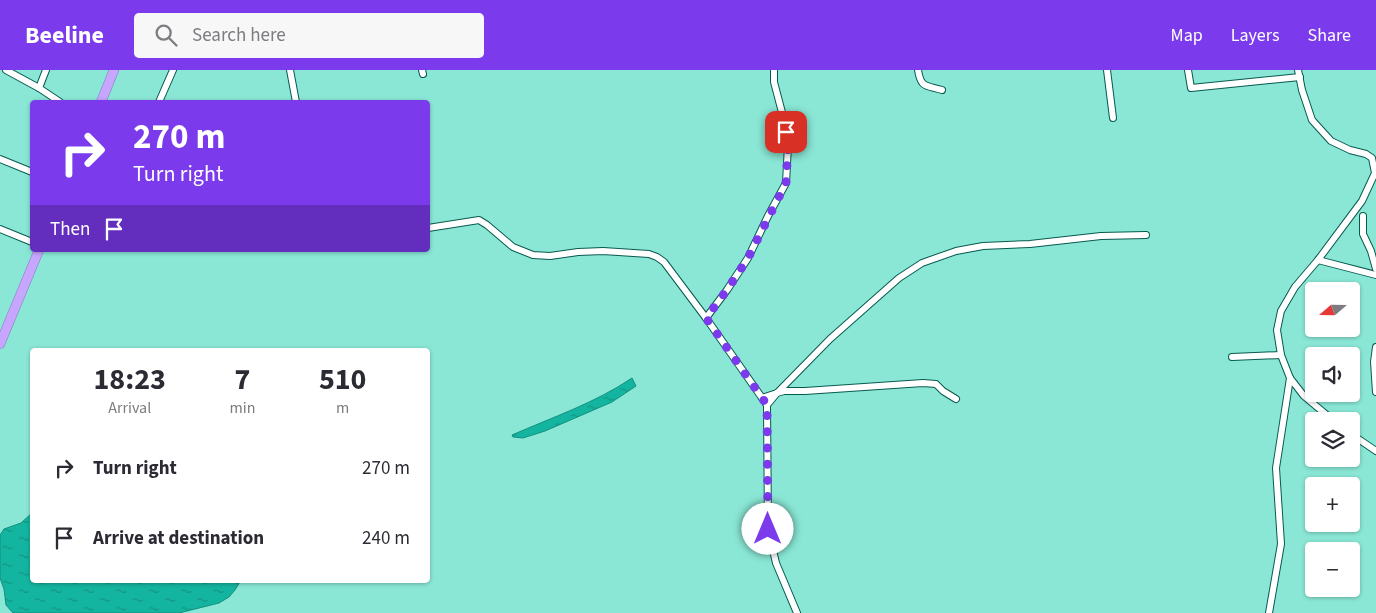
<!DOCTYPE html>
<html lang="en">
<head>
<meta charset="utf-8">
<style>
	body { margin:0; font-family:"Source Sans 3",sans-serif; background:#f7f7f7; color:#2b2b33; height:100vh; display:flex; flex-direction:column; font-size:19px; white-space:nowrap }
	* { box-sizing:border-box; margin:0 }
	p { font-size:16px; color:#7c7c81 }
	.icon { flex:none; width:28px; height:28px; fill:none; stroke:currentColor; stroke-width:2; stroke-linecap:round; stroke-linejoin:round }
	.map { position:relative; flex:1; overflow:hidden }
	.side { position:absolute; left:30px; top:278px; width:400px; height:235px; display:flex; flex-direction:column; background:#fff; border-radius:5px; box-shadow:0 1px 4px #0004 }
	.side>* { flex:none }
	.banner { position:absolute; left:30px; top:30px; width:400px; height:152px; border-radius:5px; box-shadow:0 1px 4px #0004; background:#7c3aed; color:#fff; overflow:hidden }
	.needle { width:32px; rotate:250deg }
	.controls { position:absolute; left:1305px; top:212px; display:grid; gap:10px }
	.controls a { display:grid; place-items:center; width:55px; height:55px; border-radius:5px; background:#fff; box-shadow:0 1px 4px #0004; font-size:25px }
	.pin { position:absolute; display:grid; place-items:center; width:42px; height:42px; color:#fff; margin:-21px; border-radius:10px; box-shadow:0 2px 8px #0006 }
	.me { position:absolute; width:55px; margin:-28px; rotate:0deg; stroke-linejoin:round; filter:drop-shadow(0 0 4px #0008) }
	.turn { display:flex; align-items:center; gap:18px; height:105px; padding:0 20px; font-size:22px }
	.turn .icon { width:65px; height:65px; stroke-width:2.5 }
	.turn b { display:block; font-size:35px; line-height:42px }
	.then { display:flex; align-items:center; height:48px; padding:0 20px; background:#0003; gap:10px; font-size:19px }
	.eta { display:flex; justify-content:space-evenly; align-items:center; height:85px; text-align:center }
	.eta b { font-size:30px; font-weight:700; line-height:35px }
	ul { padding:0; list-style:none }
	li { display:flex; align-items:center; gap:15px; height:70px; padding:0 20px }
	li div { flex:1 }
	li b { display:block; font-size:19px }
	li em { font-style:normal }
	header { display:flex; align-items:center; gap:30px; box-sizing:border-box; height:70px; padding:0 25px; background:#7c3aed; color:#fff }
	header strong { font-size:24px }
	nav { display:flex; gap:28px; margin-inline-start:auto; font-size:18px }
	.search { width:350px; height:45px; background:#f7f7f7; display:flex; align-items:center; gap:12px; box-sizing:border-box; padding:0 18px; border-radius:5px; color:#7c7c81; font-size:19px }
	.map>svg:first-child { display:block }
	.water { fill:url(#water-ripples); stroke:#128f7e }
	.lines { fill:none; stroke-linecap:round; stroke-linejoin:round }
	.minor-casing { stroke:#075a4f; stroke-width:8 }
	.highway-casing { stroke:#857eb6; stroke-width:10 }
	.minor { stroke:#fff; stroke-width:6 }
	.highway { stroke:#c6a6fe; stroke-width:9 }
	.route { stroke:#7c3aed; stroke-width:9; stroke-dasharray:0 16.2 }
</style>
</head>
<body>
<header>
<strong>Beeline</strong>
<div class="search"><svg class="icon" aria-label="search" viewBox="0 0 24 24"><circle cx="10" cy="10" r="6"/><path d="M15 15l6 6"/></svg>Search here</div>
<nav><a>Map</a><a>Layers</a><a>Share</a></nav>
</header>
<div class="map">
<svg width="1376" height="543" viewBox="0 0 1376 543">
	<defs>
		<pattern id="water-ripples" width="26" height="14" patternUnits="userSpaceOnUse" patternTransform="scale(1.25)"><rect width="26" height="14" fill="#14b5a0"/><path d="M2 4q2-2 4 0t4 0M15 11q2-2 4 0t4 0" fill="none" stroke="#119483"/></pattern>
	</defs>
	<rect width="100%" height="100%" fill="#8ae7d5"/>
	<g class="water">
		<path d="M632 308 636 316 612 332 545 361 523 368 513 367 512 365C553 347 595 333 632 308Z"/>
		<path d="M32 443V510H241L235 520 229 527 219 533 179 543H13L6 535 4 519 0 508V465L4 459 21 453Z"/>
	</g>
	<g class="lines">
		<defs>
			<g id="minor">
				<path d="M6 0 39 18 60 32"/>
				<path d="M290 0 296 32"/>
				<path d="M422 0 423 4"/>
				<path d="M918 0C921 18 925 15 942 20"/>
				<path d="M1107 0 1113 48"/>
				<path d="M1188 0 1191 18 1300 7"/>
				<path d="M1298 0 1302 20 1312 50 1331 71 1350 80 1366 84 1372 88 1375 103 1362 131 1318 190 1295 217 1281 241 1277 260 1281 285 1290 308 1304 326 1334 351"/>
				<path d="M39 18 46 0"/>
				<path d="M159 32 173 0"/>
				<path d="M0 89 32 102"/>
				<path d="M1363 146V164L1371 181 1376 199"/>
				<path d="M428 158 479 150 487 155 513 177 533 185 550 186 578 182 603 181 649 184 657 187 664 192 706 248 767 335 768 459 776 493 797 543"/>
				<path d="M0 159 32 172"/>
				<path d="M1318 190 1376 205"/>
				<path d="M706 248 727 220 748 188 768 146 786 113 788 75 784 50 774 12V0"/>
				<path d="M1376 277 1374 292 1376 322"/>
				<path d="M1232 287 1281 285"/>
				<path d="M762 328 777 323 830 269 899 208 922 193 956 181 983 176 1030 174 1101 166 1146 165"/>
				<path d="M767 335 777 323 784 321H805L923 313 936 314 943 321 956 329"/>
				<path d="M1351 364 1376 381"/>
				<path d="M1269 543 1281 474 1276 398 1290 308"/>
			</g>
			<g id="highway">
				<path d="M101 32 114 0"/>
				<path d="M0 274 39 180"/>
			</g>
		</defs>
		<use href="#minor" class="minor-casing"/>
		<use href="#highway" class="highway-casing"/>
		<use href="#minor" class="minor"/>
		<use href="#highway" class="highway"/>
	</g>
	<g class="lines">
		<path class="route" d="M768 459 767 335 706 248 727 220 748 188 786 113 788 74 786 62"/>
	</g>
</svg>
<div class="controls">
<a><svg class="needle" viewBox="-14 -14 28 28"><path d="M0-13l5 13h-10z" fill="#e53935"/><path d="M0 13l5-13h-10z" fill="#7c7c81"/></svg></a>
<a><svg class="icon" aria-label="sound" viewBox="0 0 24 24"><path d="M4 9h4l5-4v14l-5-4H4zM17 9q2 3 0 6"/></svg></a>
<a><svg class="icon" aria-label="layers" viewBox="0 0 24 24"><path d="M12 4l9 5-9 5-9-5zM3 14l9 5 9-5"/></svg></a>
<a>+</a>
<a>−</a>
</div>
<div class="pin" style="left:786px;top:62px;background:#d93025"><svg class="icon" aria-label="arrive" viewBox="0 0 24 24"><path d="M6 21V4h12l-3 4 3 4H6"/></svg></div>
<svg class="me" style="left:768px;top:459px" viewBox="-20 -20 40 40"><circle r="19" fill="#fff"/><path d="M0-13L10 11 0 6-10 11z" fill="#7c3aed"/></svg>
<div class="banner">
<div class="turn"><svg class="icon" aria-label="right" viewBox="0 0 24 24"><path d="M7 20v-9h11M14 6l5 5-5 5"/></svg><div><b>270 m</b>Turn right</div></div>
<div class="then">Then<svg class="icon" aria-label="arrive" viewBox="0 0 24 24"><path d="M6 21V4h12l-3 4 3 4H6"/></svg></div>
</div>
<section class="side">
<div class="eta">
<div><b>18:23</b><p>Arrival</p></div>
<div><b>7</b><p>min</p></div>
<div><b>510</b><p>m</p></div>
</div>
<ul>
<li><svg class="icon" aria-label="right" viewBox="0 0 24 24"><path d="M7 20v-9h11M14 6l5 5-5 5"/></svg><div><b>Turn right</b></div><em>270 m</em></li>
<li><svg class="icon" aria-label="arrive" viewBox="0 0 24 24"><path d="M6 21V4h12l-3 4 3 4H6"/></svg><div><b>Arrive at destination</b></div><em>240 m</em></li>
</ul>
</section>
</div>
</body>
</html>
